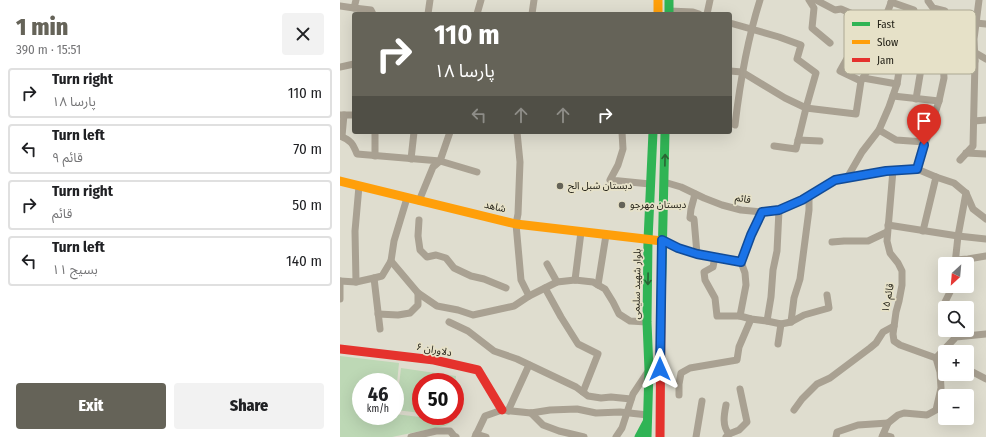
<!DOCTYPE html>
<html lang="en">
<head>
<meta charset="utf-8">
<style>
	body { margin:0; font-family:"Fira Sans Condensed","Noto Sans Arabic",sans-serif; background:#f2f2f2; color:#202124; height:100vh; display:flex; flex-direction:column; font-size:15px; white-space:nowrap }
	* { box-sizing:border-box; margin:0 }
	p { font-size:13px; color:#757577 }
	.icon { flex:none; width:22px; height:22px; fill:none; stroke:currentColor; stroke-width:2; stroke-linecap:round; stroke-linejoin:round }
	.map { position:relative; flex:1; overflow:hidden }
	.panel { display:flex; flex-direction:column; background:#fff; width:340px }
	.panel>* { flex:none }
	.top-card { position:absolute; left:12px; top:12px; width:380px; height:122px; border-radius:4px; box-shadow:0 4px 16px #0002; background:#656358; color:#fff; overflow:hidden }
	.needle { width:26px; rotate:206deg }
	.buttons { position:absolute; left:598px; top:257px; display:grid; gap:8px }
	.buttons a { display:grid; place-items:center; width:36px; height:36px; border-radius:4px; background:#fff; box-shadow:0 4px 16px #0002; font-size:20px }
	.speed { position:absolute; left:12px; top:373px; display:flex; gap:8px; font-size:20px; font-weight:700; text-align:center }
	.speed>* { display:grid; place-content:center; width:52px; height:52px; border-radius:50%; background:#fff; box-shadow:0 4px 16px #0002; line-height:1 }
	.speed small { font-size:10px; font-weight:400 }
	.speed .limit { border:6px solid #d22; background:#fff; color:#111 }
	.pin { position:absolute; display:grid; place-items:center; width:34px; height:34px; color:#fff; margin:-41px -17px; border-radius:50% 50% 50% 0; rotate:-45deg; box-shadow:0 0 4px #0007 }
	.pin .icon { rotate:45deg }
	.me { position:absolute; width:44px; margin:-22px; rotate:0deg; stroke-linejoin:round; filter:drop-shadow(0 0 3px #0008) }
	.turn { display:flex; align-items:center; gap:14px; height:84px; padding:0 16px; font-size:18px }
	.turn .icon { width:52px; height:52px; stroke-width:2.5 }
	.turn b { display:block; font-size:28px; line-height:34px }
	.lanes { display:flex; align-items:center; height:38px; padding:0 16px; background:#0003; justify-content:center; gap:20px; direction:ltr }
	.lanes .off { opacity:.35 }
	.round { display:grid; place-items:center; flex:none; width:42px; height:42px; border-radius:4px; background:#f2f2f2 }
	.headline { display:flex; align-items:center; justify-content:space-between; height:68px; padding:0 16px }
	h1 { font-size:24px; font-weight:800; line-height:30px; color:#656358 }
	.primary-button { display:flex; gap:8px; margin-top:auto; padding:8px 16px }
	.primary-button a { flex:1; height:46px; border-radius:4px; background:#656358; color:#fff; font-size:16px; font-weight:800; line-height:46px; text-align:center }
	.primary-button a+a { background:#f2f2f2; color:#202124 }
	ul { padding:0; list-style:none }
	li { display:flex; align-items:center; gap:12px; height:50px; margin:0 8px 6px; padding:0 8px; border:2px solid #e0e0e0; border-radius:4px }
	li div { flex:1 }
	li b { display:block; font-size:15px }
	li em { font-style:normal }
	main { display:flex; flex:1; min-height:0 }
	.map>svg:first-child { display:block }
	.green { fill:#bdd8b5 }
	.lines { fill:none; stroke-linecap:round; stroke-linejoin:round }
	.street { stroke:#a9a192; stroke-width:7 }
	.fast { stroke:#30b455; stroke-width:9 }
	.slow { stroke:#ff9f0a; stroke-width:9 }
	.jam { stroke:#e5322d; stroke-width:9 }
	.oneway { stroke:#296433 }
	.route-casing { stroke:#114b97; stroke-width:10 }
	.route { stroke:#1a73e8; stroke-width:7 }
	.poi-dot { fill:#656358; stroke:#e6e1c8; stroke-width:1.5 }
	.labels { text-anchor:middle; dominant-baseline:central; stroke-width:3.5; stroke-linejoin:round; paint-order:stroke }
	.poi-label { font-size:10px; fill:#242218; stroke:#e6e1c8; text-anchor:start }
	.street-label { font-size:10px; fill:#242218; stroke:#e6e1c8 }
	.key { fill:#e6e1c8; stroke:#aca893; stroke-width:1 }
	.key-label { font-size:11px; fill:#242218 }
</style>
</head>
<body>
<main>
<section class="panel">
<div class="headline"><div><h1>1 min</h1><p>390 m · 15:51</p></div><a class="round"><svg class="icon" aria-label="close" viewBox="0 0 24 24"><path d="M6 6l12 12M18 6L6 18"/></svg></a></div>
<ul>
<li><svg class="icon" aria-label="right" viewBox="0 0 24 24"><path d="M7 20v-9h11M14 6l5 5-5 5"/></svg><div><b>Turn right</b><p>پارسا ۱۸</p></div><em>110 m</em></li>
<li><svg class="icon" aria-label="left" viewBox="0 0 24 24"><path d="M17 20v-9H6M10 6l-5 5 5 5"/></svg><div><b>Turn left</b><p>قائم ۹</p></div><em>70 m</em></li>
<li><svg class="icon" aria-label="right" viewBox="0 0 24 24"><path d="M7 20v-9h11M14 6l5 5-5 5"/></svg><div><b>Turn right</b><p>قائم</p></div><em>50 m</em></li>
<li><svg class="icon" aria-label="left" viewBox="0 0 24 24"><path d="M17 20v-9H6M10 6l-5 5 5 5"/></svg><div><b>Turn left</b><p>بسیج ۱۱</p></div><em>140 m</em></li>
</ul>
<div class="primary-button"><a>Exit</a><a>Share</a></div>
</section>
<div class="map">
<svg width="646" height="437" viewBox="0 0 646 437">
	<rect width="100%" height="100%" fill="#dfddcf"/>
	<g class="green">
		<path d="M0 356 59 363 55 403V382H21V416H55V414L113 421 105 426 52 437H0Z"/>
		<path d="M61 368 116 376 115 386V382H81V413L56 410Z"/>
	</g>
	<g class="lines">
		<g class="street">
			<path d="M469 0 474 8 472 28 490 43"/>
			<path d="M476 0 495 10 501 9 522 18 545 22"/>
			<path d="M551 2 574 10 572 55"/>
			<path d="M0 6 14 8 16 0"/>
			<path d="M14 8 31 10 33 14"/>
			<path d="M329 11 353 12 359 14"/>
			<path d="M88 14 90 0"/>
			<path d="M137 14 141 0"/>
			<path d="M192 14 194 0"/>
			<path d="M367 14 370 0"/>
			<path d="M390 23 439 37 461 45 457 59 476 73 466 108 456 149 434 146"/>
			<path d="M636 23 646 24"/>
			<path d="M543 46 572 55 635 61"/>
			<path d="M634 52 646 59"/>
			<path d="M0 67 14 64"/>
			<path d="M390 71 402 72 445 98 466 108 516 114 521 81 543 46 546 16 552 0"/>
			<path d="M523 78 557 84"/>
			<path d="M521 81 500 71 509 55 521 43"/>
			<path d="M553 96 599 101"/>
			<path d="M576 99 583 57"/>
			<path d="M0 115H14"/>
			<path d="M634 121 646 120"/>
			<path d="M395 125C400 82 407 41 420 0"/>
			<path d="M539 130 556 140 585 142"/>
			<path d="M177 132 180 162 178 214 176 224 181 280 189 296"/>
			<path d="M282 132 283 149 278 165 270 180 310 184"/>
			<path d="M0 136C11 140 13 144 17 154L100 161 137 172"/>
			<path d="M2 136 4 115"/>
			<path d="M458 140 480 141"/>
			<path d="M626 153 646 154"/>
			<path d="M35 156V132"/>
			<path d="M71 159 74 132"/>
			<path d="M620 160 633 146 635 61 634 39 639 0"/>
			<path d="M577 169 599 101 604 78 603 59 605 11 593 8 588 1V0"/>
			<path d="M553 170 547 241 550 253 558 263 562 271V285L559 301 556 312 553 334 554 341 560 345 596 358 616 337 646 334"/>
			<path d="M507 178 522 152 539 130 549 107 557 84 562 52"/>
			<path d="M324 182 341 187 364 198 382 205 401 210 422 212 439 210 462 201 495 180 547 171 577 169 596 177 614 183 626 193 633 209 646 219"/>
			<path d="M355 194 351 209 350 218 354 219 357 254"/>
			<path d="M79 201 93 167 100 161 110 132"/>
			<path d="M79 220 78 236 80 250 87 257 96 255 106 258 114 268 131 276 144 279 166 288"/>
			<path d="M548 225 618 236 646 239"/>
			<path d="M583 231 596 177"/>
			<path d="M266 235 258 285 265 289 273 302 279 314 290 321 307 322"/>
			<path d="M322 241 338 248 357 254 401 262 405 273 406 285 400 316"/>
			<path d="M492 242 504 241H528L547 232"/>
			<path d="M375 257 373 267 364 272 365 280 375 298 377 316H400L411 319 427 321 441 324 451 322 464 315 489 308 487 295"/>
			<path d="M615 260 628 259 646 256"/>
			<path d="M401 262 411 235 422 212"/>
			<path d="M207 264 217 282"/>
			<path d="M615 264 618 236 626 193"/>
			<path d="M235 280 241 232"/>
			<path d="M0 281 16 282 34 278"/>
			<path d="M16 282 15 231 19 186"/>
			<path d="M205 288 221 317 238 344 258 354 243 392"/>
			<path d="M78 293 97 306 118 310 133 315 174 306 189 296 217 282 235 280 253 282 258 285"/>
			<path d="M0 299V281"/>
			<path d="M605 302 613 286"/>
			<path d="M38 314 58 315 70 313 78 305V293L51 261"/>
			<path d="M427 321 431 297 433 270 437 251 439 210"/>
			<path d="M109 322 128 331 154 351 177 359 236 387 248 396 261 398 271 397 291 399"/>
			<path d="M451 322 454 298 460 279 469 210V197"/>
			<path d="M40 329 34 278 42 276 51 261 54 241 67 198"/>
			<path d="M438 344 441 324"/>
			<path d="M627 369 646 379"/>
			<path d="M339 395V384L341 373 350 368 397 360 399 347 411 319"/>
			<path d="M386 405C384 415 382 426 389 434"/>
			<path d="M454 410 462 399 477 384 490 378 530 348 536 343 543 332 554 326"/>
			<path d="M168 411 189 365"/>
			<path d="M191 413 203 425 219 431 244 437"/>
			<path d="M136 434 146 437"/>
			<path d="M543 435 551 437"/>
			<path d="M71 437 96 431H110L114 436 116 437"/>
			<path d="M135 437 145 416 162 410 191 413 210 410 237 409 256 413 280 412 308 415"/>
			<path d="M276 437 282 428 293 394 309 370"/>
			<path d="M356 437 362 401"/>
			<path d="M386 437 389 434 399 430 407 422 400 389"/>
			<path d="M496 437 497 432 518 425 548 423"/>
			<path d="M542 437 548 423 558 415 564 413 587 415 596 410 601 388 600 372 596 358 605 361"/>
		</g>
		<g class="fast">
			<path d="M329 0V14"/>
			<path d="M321 306 325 132"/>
			<path d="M299 437 307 422"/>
			<path d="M307 437 309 370 307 322 308 240 313 132"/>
		</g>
		<g class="slow">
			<path d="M318 0V14"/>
			<path d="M0 181 176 224 322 241"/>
		</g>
		<g class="jam">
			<path d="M0 349 94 360 138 370 162 410"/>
			<path d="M320 437 321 306"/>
		</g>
	</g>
	<defs><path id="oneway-shaft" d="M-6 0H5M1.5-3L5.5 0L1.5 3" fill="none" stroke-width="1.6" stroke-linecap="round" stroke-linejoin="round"/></defs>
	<g class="oneway">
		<use href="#oneway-shaft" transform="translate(325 160) rotate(-89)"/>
		<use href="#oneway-shaft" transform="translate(308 279) rotate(91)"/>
	</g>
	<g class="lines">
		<defs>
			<path id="route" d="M320 369 322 240 338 248 357 254 401 262 411 235 422 212 439 210 462 200 495 180 546 171 577 169 584 145"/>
		</defs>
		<use href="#route" class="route-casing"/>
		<use href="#route" class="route"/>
	</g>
	<g class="poi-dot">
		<circle cx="220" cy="186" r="4"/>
		<circle cx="282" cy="205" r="4"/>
	</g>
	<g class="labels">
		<g class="poi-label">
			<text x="228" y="186">دبستان شبل الح</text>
			<text x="290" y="205">دبستان مهرجو</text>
		</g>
		<g class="street-label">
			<text transform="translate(403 199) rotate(11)">قائم</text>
			<text transform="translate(155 207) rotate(13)">شاهد</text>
			<text transform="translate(297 284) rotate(-89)">بلوار شهید سلیمی</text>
			<text transform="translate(548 298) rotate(-79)">قائم ۱۵</text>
			<text transform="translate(94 350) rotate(10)">دلاوران ۶</text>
		</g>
	</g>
	<rect x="504" y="10" width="132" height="64" rx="6" class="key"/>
	<rect x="512" y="22" width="18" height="4" fill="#30b455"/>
	<rect x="512" y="40" width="18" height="4" fill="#ff9f0a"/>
	<rect x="512" y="58" width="18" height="4" fill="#e5322d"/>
	<g class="key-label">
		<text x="537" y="28">Fast</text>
		<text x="537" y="46">Slow</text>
		<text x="537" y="64">Jam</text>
	</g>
</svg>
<div class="buttons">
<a><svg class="needle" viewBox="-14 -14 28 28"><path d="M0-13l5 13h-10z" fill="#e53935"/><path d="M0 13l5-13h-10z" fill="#757577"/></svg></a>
<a><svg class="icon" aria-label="search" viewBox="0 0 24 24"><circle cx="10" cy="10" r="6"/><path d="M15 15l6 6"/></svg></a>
<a>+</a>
<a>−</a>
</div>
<div class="speed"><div>46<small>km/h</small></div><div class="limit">50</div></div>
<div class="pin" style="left:584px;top:145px;background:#d93025"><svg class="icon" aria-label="arrive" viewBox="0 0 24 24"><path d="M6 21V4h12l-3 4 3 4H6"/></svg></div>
<svg class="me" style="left:320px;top:369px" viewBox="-20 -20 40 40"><path d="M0-17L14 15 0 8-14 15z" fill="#1a73e8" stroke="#fff" stroke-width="4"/></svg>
<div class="top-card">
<div class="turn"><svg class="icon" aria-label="right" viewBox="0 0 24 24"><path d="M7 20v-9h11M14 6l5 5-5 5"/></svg><div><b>110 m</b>پارسا ۱۸</div></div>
<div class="lanes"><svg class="icon off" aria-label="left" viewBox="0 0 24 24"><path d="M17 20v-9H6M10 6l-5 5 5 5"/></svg><svg class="icon off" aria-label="ahead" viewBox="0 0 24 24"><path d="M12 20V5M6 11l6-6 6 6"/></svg><svg class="icon off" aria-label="ahead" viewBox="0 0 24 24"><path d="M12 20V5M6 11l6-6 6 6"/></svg><svg class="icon" aria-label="right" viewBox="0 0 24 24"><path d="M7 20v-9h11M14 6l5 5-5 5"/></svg></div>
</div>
</div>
</main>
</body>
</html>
